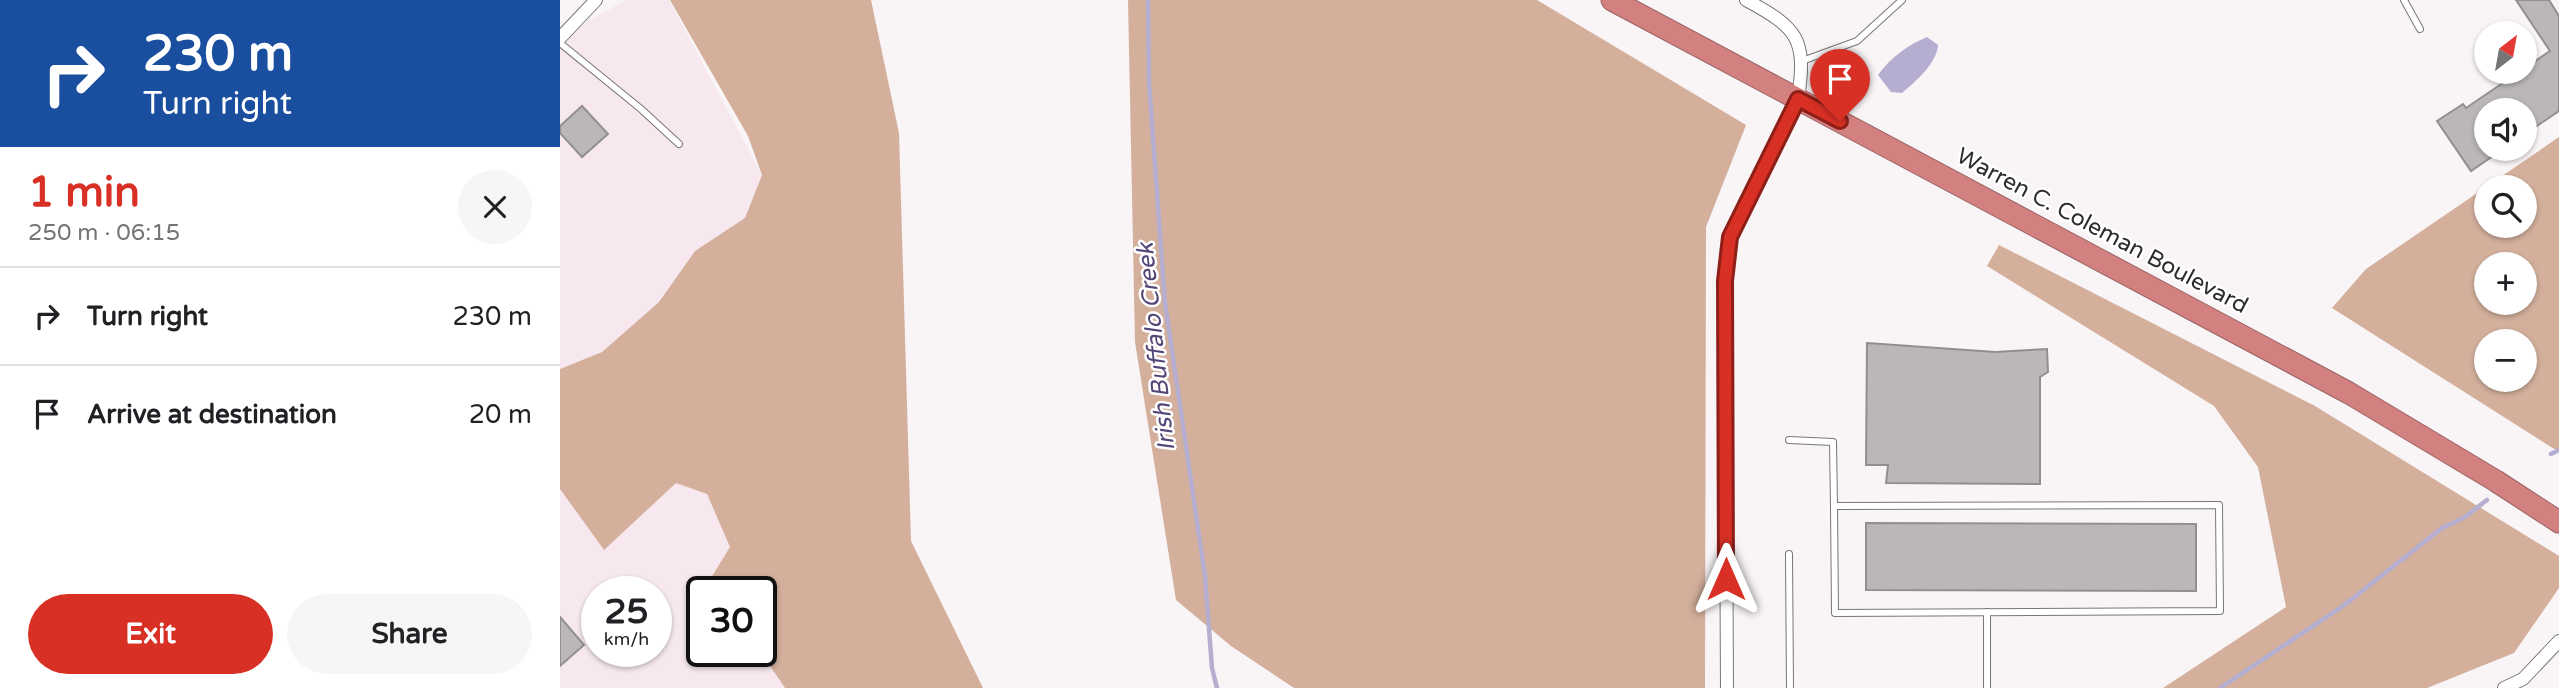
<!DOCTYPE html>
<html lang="en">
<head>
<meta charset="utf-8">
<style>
	body { margin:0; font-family:"Varela Round",sans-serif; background:#f6f6f6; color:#202124; height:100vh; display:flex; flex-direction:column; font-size:26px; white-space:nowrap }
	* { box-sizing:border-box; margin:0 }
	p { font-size:23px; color:#757577 }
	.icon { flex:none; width:38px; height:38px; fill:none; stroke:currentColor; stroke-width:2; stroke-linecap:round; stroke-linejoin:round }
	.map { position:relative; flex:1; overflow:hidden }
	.details { display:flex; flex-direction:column; background:#fff; width:560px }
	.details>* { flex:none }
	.top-card { background:#1a4fa0; color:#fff; overflow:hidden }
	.needle { width:46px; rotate:31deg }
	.fabs { position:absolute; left:1914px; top:21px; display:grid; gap:14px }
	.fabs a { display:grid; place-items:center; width:63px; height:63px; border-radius:50%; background:#fff; box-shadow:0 2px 5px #0004; font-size:35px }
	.speed { position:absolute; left:21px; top:576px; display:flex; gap:14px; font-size:35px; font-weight:700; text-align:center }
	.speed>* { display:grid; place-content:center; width:91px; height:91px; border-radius:50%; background:#fff; box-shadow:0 2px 5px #0004; line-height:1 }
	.speed small { font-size:18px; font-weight:400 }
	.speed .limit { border:4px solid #111; border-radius:10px; background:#fff; color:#111 }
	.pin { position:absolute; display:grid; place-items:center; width:60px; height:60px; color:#fff; margin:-72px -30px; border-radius:50% 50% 50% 0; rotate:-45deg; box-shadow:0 0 7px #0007 }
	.pin .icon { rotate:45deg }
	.me { position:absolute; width:77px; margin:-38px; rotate:0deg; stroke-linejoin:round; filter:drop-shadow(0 0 5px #0008) }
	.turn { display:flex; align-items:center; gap:24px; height:147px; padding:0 28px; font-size:32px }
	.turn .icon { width:91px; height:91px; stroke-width:2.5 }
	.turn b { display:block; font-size:49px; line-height:60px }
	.round { display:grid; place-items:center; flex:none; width:74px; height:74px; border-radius:37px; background:#f6f6f6 }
	.overview { display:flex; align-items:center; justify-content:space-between; height:119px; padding:0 28px }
	h1 { font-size:42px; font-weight:800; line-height:52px; color:#d93025 }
	.button { display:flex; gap:14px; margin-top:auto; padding:14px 28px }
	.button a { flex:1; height:80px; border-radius:42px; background:#d93025; color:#fff; font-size:28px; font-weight:800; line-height:80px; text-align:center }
	.button a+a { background:#f6f6f6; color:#202124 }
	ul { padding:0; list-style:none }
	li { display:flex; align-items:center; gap:21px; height:98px; padding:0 28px; border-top:2px solid #e0e0e0 }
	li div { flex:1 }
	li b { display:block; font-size:26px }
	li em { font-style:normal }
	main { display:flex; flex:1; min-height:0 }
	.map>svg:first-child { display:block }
	.built { fill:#f6e8ee; fill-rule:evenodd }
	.forest { fill:#d3af9c; fill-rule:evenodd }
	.water { fill:#b5aed1 }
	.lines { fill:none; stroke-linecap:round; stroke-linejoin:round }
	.stream { stroke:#b5aed1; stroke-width:4.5 }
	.building { fill:#bab6ba; stroke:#928f92; stroke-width:2 }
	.lane-casing { stroke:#7a7577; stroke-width:8 }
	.street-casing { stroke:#7a7577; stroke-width:14 }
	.highway-casing { stroke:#996363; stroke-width:23 }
	.lane { stroke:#fff; stroke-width:6 }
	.street { stroke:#fff; stroke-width:12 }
	.highway { stroke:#d38180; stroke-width:21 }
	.route-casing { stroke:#8d1f18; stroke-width:18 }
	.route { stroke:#d93025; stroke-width:12 }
	.labels { text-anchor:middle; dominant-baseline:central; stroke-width:5; stroke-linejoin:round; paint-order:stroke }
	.street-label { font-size:23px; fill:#2e2c2d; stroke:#fff }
	.water-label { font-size:24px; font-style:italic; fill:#544778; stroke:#fff }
</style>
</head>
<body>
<main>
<section class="details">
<div class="top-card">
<div class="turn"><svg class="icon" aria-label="right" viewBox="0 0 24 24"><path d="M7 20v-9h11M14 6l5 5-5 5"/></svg><div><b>230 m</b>Turn right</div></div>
</div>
<div class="overview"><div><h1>1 min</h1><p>250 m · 06:15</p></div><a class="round"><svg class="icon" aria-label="close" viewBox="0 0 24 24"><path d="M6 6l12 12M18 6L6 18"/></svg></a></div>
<ul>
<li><svg class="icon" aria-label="right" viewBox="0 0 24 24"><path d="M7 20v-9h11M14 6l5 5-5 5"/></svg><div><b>Turn right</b></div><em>230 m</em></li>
<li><svg class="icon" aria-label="arrive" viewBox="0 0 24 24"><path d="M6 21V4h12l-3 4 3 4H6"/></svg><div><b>Arrive at destination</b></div><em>20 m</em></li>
</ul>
<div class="button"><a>Exit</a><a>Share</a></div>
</section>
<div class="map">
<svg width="1999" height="688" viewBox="0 0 1999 688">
	<rect width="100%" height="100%" fill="#f9f4f6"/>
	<g class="built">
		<path d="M66 0H109L202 175 186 218 135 251 99 302 42 352 0 369V38Z"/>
		<path d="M116 483 147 494 170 547 147 586 166 591 142 592V651H201V613L210 666 225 688H0V489L44 550ZM37 592H96V651H37Z"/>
	</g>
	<g class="forest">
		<path d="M110 0H311L339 133 351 541 423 688H225L210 666 201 613V592L166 591 146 586 170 547 147 494 116 483 44 550 0 489V369L42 352 99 302 135 251 185 218 202 175 188 136Z"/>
		<path d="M568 0H977L1186 125 1146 227 1145 688H734L671 646 616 600 575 342Z"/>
		<path d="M1999 137V452L1772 308 1806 269ZM1927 187H1965V226H1927ZM1927 264H1965V303H1927ZM1927 341H1965V380H1927Z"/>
		<path d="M1439 245 1755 406 1999 556V588L1954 653 1867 688H1603L1726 607 1698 467 1654 406 1427 266Z"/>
	</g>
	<path class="water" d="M1367 37 1378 45C1377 63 1355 82 1342 93L1331 92 1318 75C1331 57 1348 45 1367 37Z"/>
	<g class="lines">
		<g class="stream">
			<path d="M588 0 589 82 605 303 645 576 652 668 657 688"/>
			<path d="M1991 454 1999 450"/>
			<path d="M1660 688 1783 606 1882 528 1905 517 1927 500"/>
		</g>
	</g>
	<g class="building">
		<path d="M1956 0H1989L1999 16V111L1965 134V110H1927V149H1943L1911 171 1877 121 1903 104 1906 108 1959 72H1965V68L1990 51Z"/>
		<path d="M22 106 48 134 22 157 0 133V126Z"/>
		<path d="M1307 343 1435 352 1487 349 1488 372 1480 377V484L1326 483 1328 465H1306Z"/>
		<path d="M1306 523 1636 524V591L1306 590Z"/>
		<path d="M0 617 24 645 0 666Z"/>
	</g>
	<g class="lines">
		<defs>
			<g id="lane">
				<path d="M1844 0 1860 29"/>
				<path d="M0 43 81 109 119 144"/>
				<path d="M1242 61 1297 41 1342 0"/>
				<path d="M1229 440 1273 442 1274 506"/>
				<path d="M1659 505 1660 611 1275 613 1274 506Z"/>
				<path d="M1229 554 1230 688"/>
				<path d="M1427 688V612"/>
			</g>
			<g id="street">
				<path d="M0 38 36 0"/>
				<path d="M1167 688 1165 281 1170 237 1238 99C1247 39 1238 28 1186 0"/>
				<path d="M1944 688 1963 679 1999 641"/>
			</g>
			<path id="highway" d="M1052 0 1789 393 1936 481 1999 522"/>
		</defs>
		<use href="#lane" class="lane-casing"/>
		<use href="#street" class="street-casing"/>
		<use href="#highway" class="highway-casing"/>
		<use href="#lane" class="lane"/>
		<use href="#street" class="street"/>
		<use href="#highway" class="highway"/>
	</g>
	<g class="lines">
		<defs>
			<path id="route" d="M1166 579 1165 281 1170 237 1238 99 1280 121"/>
		</defs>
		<use href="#route" class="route-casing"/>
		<use href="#route" class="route"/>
	</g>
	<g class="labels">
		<g class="street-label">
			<text transform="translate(1542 231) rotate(28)">Warren C. Coleman Boulevard</text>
		</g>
		<g class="water-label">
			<text transform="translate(596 347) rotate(-96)">Irish Buffalo Creek</text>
		</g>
	</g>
</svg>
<div class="fabs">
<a><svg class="needle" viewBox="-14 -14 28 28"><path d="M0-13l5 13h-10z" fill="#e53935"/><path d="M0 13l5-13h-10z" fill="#757577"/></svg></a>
<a><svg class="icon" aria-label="sound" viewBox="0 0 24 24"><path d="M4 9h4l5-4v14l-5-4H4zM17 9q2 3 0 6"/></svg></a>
<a><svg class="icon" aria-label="search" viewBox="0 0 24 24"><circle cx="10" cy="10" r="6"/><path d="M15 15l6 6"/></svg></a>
<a>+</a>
<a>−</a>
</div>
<div class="speed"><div>25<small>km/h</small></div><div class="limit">30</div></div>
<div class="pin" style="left:1280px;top:121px;background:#d93025"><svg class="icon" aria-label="arrive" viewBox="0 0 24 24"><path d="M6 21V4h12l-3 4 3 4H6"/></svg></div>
<svg class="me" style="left:1166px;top:579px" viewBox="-20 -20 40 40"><path d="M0-17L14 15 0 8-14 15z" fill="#d93025" stroke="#fff" stroke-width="4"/></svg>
</div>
</main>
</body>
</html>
